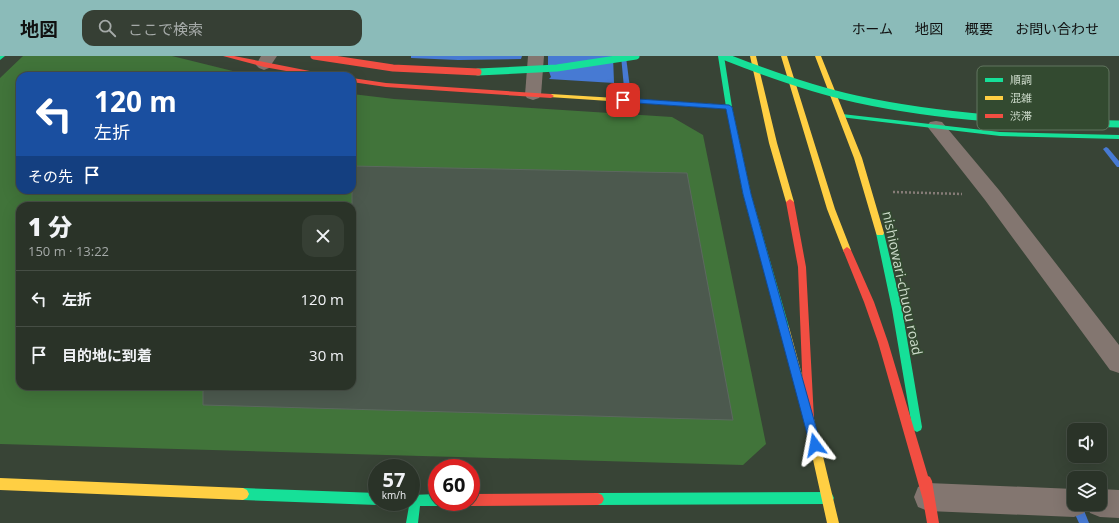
<!DOCTYPE html>
<html lang="ja">
<head>
<meta charset="utf-8">
<style>
	body { margin:0; font-family:"Open Sans","Noto Sans JP",sans-serif; background:#363f34; color:#f1f3f6; height:100vh; display:flex; flex-direction:column; font-size:15px; white-space:nowrap }
	* { box-sizing:border-box; margin:0 }
	p { font-size:13px; color:#a5aaa8 }
	.icon { flex:none; width:22px; height:22px; fill:none; stroke:currentColor; stroke-width:2; stroke-linecap:round; stroke-linejoin:round }
	.map { position:relative; flex:1; overflow:hidden }
	.side { position:absolute; left:16px; top:146px; width:340px; height:188px; display:flex; flex-direction:column; background:#2a3328; border-radius:12px; box-shadow:0 4px 16px #0002,0 0 0 1px #464e45 }
	.side>* { flex:none }
	.top-card { position:absolute; left:16px; top:16px; width:340px; height:122px; border-radius:12px; box-shadow:0 4px 16px #0002,0 0 0 1px #464e45; background:#1a4fa0; color:#fff; overflow:hidden }
	.buttons { position:absolute; left:1067px; top:367px; display:grid; gap:8px }
	.buttons a { display:grid; place-items:center; width:40px; height:40px; border-radius:8px; background:#2a3328; box-shadow:0 4px 16px #0002,0 0 0 1px #464e45; font-size:20px }
	.speed { position:absolute; left:368px; top:403px; display:flex; gap:8px; font-size:20px; font-weight:700; text-align:center }
	.speed>* { display:grid; place-content:center; width:52px; height:52px; border-radius:50%; background:#2a3328; box-shadow:0 4px 16px #0002,0 0 0 1px #464e45; line-height:1 }
	.speed small { font-size:10px; font-weight:400 }
	.speed .limit { border:6px solid #d22; background:#fff; color:#111 }
	.pin { position:absolute; display:grid; place-items:center; width:34px; height:34px; color:#fff; margin:-17px; border-radius:8px; box-shadow:0 2px 6px #0006 }
	.me { position:absolute; width:44px; margin:-22px; rotate:347deg; stroke-linejoin:round; filter:drop-shadow(0 0 3px #0008) }
	.turn { display:flex; align-items:center; gap:14px; height:84px; padding:0 12px; font-size:18px }
	.turn .icon { width:52px; height:52px; stroke-width:2.5 }
	.turn b { display:block; font-size:28px; line-height:34px }
	.then { display:flex; align-items:center; height:38px; padding:0 12px; background:#0003; gap:8px; font-size:15px }
	.round { display:grid; place-items:center; flex:none; width:42px; height:42px; border-radius:12px; background:#363f34 }
	.headline { display:flex; align-items:center; justify-content:space-between; height:68px; padding:0 12px }
	h1 { font-size:24px; font-weight:800; line-height:30px }
	ul { padding:0; list-style:none }
	li { display:flex; align-items:center; gap:12px; height:56px; padding:0 12px; border-top:1px solid #464e45 }
	li div { flex:1 }
	li b { display:block; font-size:15px }
	li em { font-style:normal }
	header { display:flex; align-items:center; gap:24px; box-sizing:border-box; height:56px; padding:0 20px; background:#8bbbb9; color:#111 }
	header strong { font-size:19px }
	nav { display:flex; gap:22px; margin-inline-start:auto; font-size:14px }
	.search { width:280px; height:36px; background:#363f34; display:flex; align-items:center; gap:10px; box-sizing:border-box; padding:0 14px; border-radius:12px; color:#a5aaa8; font-size:15px }
	.map>svg:first-child { display:block }
	.green { fill:#41743a; fill-rule:evenodd }
	.water { fill:#477ad3 }
	.lines { fill:none; stroke-linecap:round; stroke-linejoin:round }
	.stream { fill:#477ad3; fill-rule:evenodd }
	.building { fill:#4c594e; stroke:#5c695f }
	.path { stroke:#867c77; stroke-width:2.5; stroke-dasharray:2 2; stroke-linecap:butt }
	.street { fill:#837670; fill-rule:evenodd }
	.fast { fill:#16e098; fill-rule:evenodd }
	.slow { fill:#ffcf43; fill-rule:evenodd }
	.jam { fill:#f24e42; fill-rule:evenodd }
	.fast-bridge { stroke:#16e098; stroke-width:7 }
	.jam-bridge { stroke:#f24e42; stroke-width:7 }
	.route { fill:#1a73e8; stroke:#114b97 }
	.labels { text-anchor:middle; dominant-baseline:central; stroke-width:3; stroke-linejoin:round; paint-order:stroke }
	.street-label { font-size:14px; fill:#ccdaca; stroke:#334a30 }
	.key { fill:#334a30; stroke:#61755e; stroke-width:1 }
	.key-label { font-size:11px; fill:#ccdaca }
</style>
</head>
<body>
<header>
<strong>地図</strong>
<div class="search"><svg class="icon" aria-label="search" viewBox="0 0 24 24"><circle cx="10" cy="10" r="6"/><path d="M15 15l6 6"/></svg>ここで検索</div>
<nav><a>ホーム</a><a>地図</a><a>概要</a><a>お問い合わせ</a></nav>
</header>
<div class="map">
<svg width="1119" height="467" viewBox="0 0 1119 467">
	<rect width="100%" height="100%" fill="#384436"/>
	<path class="green" d="M23 0H172L253 20H20V134H352V38L394 43 672 61 703 79 766 388 743 409 0 388V22ZM20 150H352V330H20Z"/>
	<g class="water">
		<path d="M411 0H522L521 3 458 4 411 2Z"/>
		<path d="M548 0H613L614 27 549 23 551 21 548 13Z"/>
	</g>
	<g class="lines">
		<g class="stream">
			<path d="M621 0 626 1 630 32 627 34 624 32Z"/>
			<path d="M1106 91 1108 92 1119 105V111H1117L1103 93Z"/>
			<path d="M1079 451 1083 452 1089 467H1079L1074 456 1075 452Z"/>
		</g>
	</g>
	<path class="building" d="M352 110 687 117 733 364 203 349V330H352Z"/>
	<g class="lines">
		<path class="path" d="M893 136 962 138"/>
		<g class="street">
			<path d="M261 0H277L269 12 264 14 259 12 256 9Z"/>
			<path d="M528 0H544L541 39 539 42 533 44 527 42 525 39Z"/>
			<path d="M936 65 942 66 999 134 1119 289V317L1110 314 985 144 930 74 927 70 930 66Z"/>
			<path d="M928 427 1074 433V448H1100V433L1119 434V462L1100 461 1090 457 1087 450 1084 457 1074 461 928 455 918 451 914 441 918 431Z"/>
		</g>
		<g class="fast">
			<path d="M0 0H5L0 4Z"/>
			<path d="M718 0H724L732 51 751 138 789 271 787 274 784 275 781 274 779 271 743 138 726 51Z"/>
			<path d="M842 58 1000 76 1119 79V83L1000 80 840 61 839 60Z"/>
			<path d="M880 174 884 177 902 253 922 371 921 374 917 376 913 374 912 371 892 253 876 177Z"/>
			<path d="M243 432 377 437V446H381L377 449 243 444 239 442 237 438 239 434Z"/>
			<path d="M828 436 832 438 834 442 832 446 828 448 598 449 594 447 592 443 594 439 598 437Z"/>
			<path d="M437 438V446H442L441 448 437 450H420L418 467H406L409 450 406 446H411V439Z"/>
		</g>
		<g class="slow">
			<path d="M750 0H756L777 87 794 146 790 149 786 146 769 87Z"/>
			<path d="M781 0H787L835 153 851 194 850 196H844L843 194 827 153Z"/>
			<path d="M815 0H821L862 102 884 177 883 179H877L876 177 854 102Z"/>
			<path d="M551 38 729 49 732 51 729 53 549 41V39Z"/>
			<path d="M784 267 787 268 789 271 814 363 839 467H827L804 363 779 271 781 268Z"/>
			<path d="M0 422 243 432 247 434 249 438 247 442 243 444 0 434Z"/>
		</g>
		<g class="jam">
			<path d="M223 0H234L325 18 328 20H314L264 11Z"/>
			<path d="M352 22 386 27 551 38 554 40 551 42 386 31 352 26Z"/>
			<path d="M790 143 794 146 806 211 814 363 813 366 809 368 805 366 804 363 798 211 786 146Z"/>
			<path d="M847 191 851 194 874 246 888 286 928 420 930 421 932 425 939 467H927L923 444 878 286 864 246 843 194Z"/>
			<path d="M598 437 602 439 604 443 602 447 598 449 471 450 466 446H471V438Z"/>
		</g>
		<g class="fast-bridge">
			<path d="M723 0C766 17 810 33 856 43 943 62 1031 66 1119 68"/>
			<path d="M478 16 557 12 636 0"/>
		</g>
		<path class="jam-bridge" d="M314 0 393 12 478 16"/>
	</g>
	<path class="route" d="M623 42 729 49 732 51 751 138 821 389 819 393 815 394 811 393 810 389 743 138 726 53 621 46V43Z"/>
	<g class="labels">
		<g class="street-label">
			<text transform="translate(903 227) rotate(78)">nishiowari-chuou road</text>
		</g>
	</g>
	<rect x="977" y="10" width="132" height="64" rx="6" class="key"/>
	<rect x="985" y="22" width="18" height="4" fill="#16e098"/>
	<rect x="985" y="40" width="18" height="4" fill="#ffcf43"/>
	<rect x="985" y="58" width="18" height="4" fill="#f24e42"/>
	<g class="key-label">
		<text x="1010" y="28">順調</text>
		<text x="1010" y="46">混雑</text>
		<text x="1010" y="64">渋滞</text>
	</g>
</svg>
<div class="buttons">
<a><svg class="icon" aria-label="sound" viewBox="0 0 24 24"><path d="M4 9h4l5-4v14l-5-4H4zM17 9q2 3 0 6"/></svg></a>
<a><svg class="icon" aria-label="layers" viewBox="0 0 24 24"><path d="M12 4l9 5-9 5-9-5zM3 14l9 5 9-5"/></svg></a>
</div>
<div class="speed"><div>57<small>km/h</small></div><div class="limit">60</div></div>
<div class="pin" style="left:623px;top:44px;background:#d93025"><svg class="icon" aria-label="arrive" viewBox="0 0 24 24"><path d="M6 21V4h12l-3 4 3 4H6"/></svg></div>
<svg class="me" style="left:815px;top:389px" viewBox="-20 -20 40 40"><path d="M0-17L14 15 0 8-14 15z" fill="#1a73e8" stroke="#fff" stroke-width="4"/></svg>
<div class="top-card">
<div class="turn"><svg class="icon" aria-label="left" viewBox="0 0 24 24"><path d="M17 20v-9H6M10 6l-5 5 5 5"/></svg><div><b>120 m</b>左折</div></div>
<div class="then">その先<svg class="icon" aria-label="arrive" viewBox="0 0 24 24"><path d="M6 21V4h12l-3 4 3 4H6"/></svg></div>
</div>
<section class="side">
<div class="headline"><div><h1>1 分</h1><p>150 m · 13:22</p></div><a class="round"><svg class="icon" aria-label="close" viewBox="0 0 24 24"><path d="M6 6l12 12M18 6L6 18"/></svg></a></div>
<ul>
<li><svg class="icon" aria-label="left" viewBox="0 0 24 24"><path d="M17 20v-9H6M10 6l-5 5 5 5"/></svg><div><b>左折</b></div><em>120 m</em></li>
<li><svg class="icon" aria-label="arrive" viewBox="0 0 24 24"><path d="M6 21V4h12l-3 4 3 4H6"/></svg><div><b>目的地に到着</b></div><em>30 m</em></li>
</ul>
</section>
</div>
</body>
</html>
